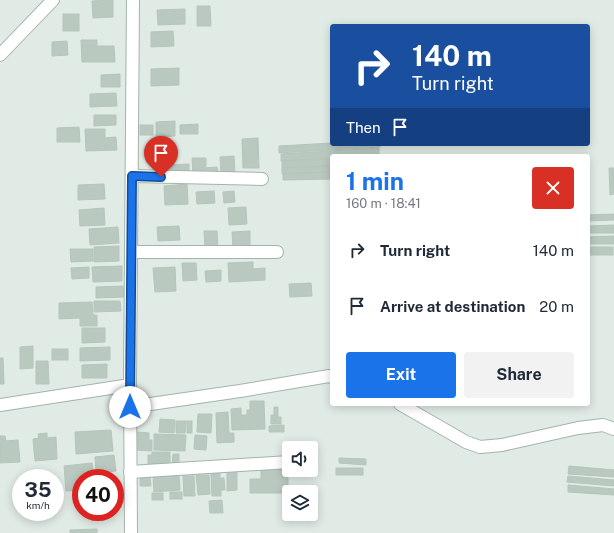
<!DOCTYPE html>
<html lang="en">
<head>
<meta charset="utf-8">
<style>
	body { margin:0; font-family:"Public Sans",sans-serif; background:#f2f2f3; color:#1f2937; height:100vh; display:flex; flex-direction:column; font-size:15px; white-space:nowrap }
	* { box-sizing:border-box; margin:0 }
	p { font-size:13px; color:#747a83 }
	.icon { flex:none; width:22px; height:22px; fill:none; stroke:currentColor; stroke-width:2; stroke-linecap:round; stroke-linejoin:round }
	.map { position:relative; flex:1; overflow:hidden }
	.drawer { position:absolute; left:330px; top:154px; width:260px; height:252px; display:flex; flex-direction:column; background:#fff; border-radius:4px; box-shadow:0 2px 10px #0003 }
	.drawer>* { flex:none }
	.banner { position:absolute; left:330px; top:24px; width:260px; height:122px; border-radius:4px; box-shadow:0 2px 10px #0003; background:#1a4fa0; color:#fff; overflow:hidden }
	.controls { position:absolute; left:282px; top:441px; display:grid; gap:8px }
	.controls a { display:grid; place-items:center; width:36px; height:36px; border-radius:4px; background:#fff; box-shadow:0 2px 10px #0003; font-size:20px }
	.speed { position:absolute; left:12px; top:469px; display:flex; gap:8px; font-size:20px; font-weight:700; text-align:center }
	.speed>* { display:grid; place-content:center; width:52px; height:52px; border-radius:50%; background:#fff; box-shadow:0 2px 10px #0003; line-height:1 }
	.speed small { font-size:10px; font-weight:400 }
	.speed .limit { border:6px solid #d22; background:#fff; color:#111 }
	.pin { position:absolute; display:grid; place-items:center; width:34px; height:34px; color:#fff; margin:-41px -17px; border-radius:50% 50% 50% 0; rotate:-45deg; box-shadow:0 0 4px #0007 }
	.pin .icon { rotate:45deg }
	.me { position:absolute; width:44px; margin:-22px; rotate:0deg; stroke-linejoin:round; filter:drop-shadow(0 0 3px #0008) }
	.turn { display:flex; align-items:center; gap:14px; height:84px; padding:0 16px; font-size:18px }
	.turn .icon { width:52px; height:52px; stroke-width:2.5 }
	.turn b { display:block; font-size:28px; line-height:34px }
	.then { display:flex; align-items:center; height:38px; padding:0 16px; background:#0003; gap:8px; font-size:15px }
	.round { display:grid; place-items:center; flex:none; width:42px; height:42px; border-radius:4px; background:#f2f2f3 }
	.overview { display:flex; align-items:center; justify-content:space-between; height:68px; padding:0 16px }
	h1 { font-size:24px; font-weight:700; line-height:30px; color:#1a73e8 }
	.action { display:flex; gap:8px; margin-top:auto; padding:8px 16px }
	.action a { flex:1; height:46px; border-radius:4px; background:#1a73e8; color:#fff; font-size:16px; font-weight:700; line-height:46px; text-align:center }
	.action a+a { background:#f2f2f3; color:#1f2937 }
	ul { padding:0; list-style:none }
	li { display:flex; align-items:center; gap:12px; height:56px; padding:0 16px }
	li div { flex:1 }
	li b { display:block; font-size:15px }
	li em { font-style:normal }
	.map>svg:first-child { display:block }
	.building { fill:#bac9c0; stroke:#b4c5bb }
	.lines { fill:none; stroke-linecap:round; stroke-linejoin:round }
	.minor-casing { stroke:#a4b3ab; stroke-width:14 }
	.minor { stroke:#fff; stroke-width:12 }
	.route-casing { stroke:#114b97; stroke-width:10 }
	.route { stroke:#1a73e8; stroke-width:7 }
</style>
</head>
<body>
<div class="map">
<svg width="614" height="533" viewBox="0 0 614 533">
	<rect width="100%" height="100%" fill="#e1ebe5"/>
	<g class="building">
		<path d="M113 0V17L93 18 92 1Z"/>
		<path d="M197 6H210L211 26H197Z"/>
		<path d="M185 9V24L158 25 157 10Z"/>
		<rect x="63" y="14" width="16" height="17"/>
		<path d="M173 31 174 46 151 47V32Z"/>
		<path d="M81 40H97V46H114L115 62H82Z"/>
		<path d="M67 41 68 55 52 56V42Z"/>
		<path d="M179 68V85L151 86V69Z"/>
		<path d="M120 74V87H101V75Z"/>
		<path d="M116 93 117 106 90 107V94Z"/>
		<path d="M94 115H116V125L94 126Z"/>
		<path d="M175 121V136L156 137V122Z"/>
		<path d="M198 124V134H180V125Z"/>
		<rect x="140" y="125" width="13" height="10"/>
		<path d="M79 127 80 142H57V128Z"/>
		<path d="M85 129H105V138L116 137 117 150 86 151Z"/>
		<path d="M258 138 259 168H243L242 139Z"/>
		<path d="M332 143 380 144V147L279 153V146Z"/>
		<path d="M379 148V155L332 156V158L281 161V154Z"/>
		<path d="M234 156 235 174H221L220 157Z"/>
		<path d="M192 158H206V168L217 167 218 173 193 175Z"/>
		<path d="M332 159V166L282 168V161Z"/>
		<path d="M164 164 165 170 154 171 153 165Z"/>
		<path d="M189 164V174L170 175 169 165Z"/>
		<path d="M332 166V172L282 174V168Z"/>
		<path d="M609 168H614V194L610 195Z"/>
		<path d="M332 172V179L283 180V174Z"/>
		<path d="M104 184 105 199 78 200V185Z"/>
		<path d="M187 184 188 204 165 205 164 186Z"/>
		<path d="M214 191 215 203 197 204 196 192Z"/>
		<path d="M234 191 235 202 224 203 223 192Z"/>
		<path d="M246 207 247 224 229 225 228 208Z"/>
		<path d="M104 208 105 225 80 226 79 210Z"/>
		<path d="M614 214V220L588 221V215Z"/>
		<path d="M614 225V233H588V226Z"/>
		<path d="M179 226 180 240 158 241 157 227Z"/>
		<path d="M118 227 119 243 90 245 89 229Z"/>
		<path d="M204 231H217L218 248 205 249Z"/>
		<path d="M250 231V248L233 249 232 232Z"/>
		<path d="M614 236V244H588V237Z"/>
		<path d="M119 246V261L94 262V247Z"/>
		<rect x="588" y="247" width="25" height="8"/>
		<path d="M70 249H93V261L71 262Z"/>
		<path d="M253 262V269L265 268V280L229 282 228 263Z"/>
		<path d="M182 263H196L197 280 183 281Z"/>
		<path d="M122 266V281L93 282 92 267Z"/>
		<path d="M89 267V278L72 279 71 268Z"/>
		<path d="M175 267 176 291 155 292 153 268Z"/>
		<path d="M221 270V281L206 282 205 271Z"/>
		<path d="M311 283 312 296 290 297 289 284Z"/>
		<path d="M123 286 124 297 96 298V287Z"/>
		<path d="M94 301H120L121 311 94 312Z"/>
		<path d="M92 302 93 315H97V326H80V318L59 319V303Z"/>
		<path d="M82 328H105V342L82 343Z"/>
		<path d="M33 346V368L20 369V347Z"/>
		<path d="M110 347V360L80 361V348Z"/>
		<rect x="52" y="349" width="16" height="11"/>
		<path d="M0 358H3L4 384H0Z"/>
		<path d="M36 361H48L49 384H36Z"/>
		<path d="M107 364V378H82V365Z"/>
		<path d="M250 401H264L265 429 232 430 231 409 241 408V415H247V410H250Z"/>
		<path d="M274 407H278V417H281V424H271V415H274Z"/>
		<path d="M228 412 229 433H234V442L217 443 216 413Z"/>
		<path d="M198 414H212L211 433 197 432Z"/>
		<path d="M160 419 175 420 174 433 159 432Z"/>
		<path d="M176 421H186L185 433H176Z"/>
		<rect x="187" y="421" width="5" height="12"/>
		<path d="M284 425V432H269V426Z"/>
		<path d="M111 430 113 451 76 454 75 432Z"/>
		<path d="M137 432 149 433V440H152V451L136 450Z"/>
		<path d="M47 433V438L56 437 57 459 35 461 33 439 39 438 38 434Z"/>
		<path d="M154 434 186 435 185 451 154 450Z"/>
		<path d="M195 435 207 436 206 450 194 449Z"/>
		<path d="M0 436H5L6 441 18 440 20 462 0 463Z"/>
		<path d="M152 452H170V468H148V455H152Z"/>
		<path d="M173 454H179V466H172Z"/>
		<path d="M114 455 116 471 96 473 95 457Z"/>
		<path d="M339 458 366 459V465L339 463Z"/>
		<path d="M92 463 94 478H81V490L66 491 64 466Z"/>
		<path d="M569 466 614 470V477L568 474Z"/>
		<rect x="336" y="468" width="27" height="7"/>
		<path d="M261 469H288V493H250V479H261Z"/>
		<path d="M227 471H237V490L227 491Z"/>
		<path d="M220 473V478H224L225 490H221V496H212L211 474Z"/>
		<path d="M179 475 180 490 154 492 153 476Z"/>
		<path d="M196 475H209L210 494 198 495Z"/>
		<path d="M183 476H194L195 496H184Z"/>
		<path d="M568 476 614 480V486L567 482Z"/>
		<path d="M150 477 151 486H140V478Z"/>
		<path d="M568 485 614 489V495L568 492Z"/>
		<rect x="170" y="492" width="12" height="7"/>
		<rect x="152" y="493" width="11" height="7"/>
		<path d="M222 500 223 513H210L209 501Z"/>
		<path d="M97 529V533H70V530Z"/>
	</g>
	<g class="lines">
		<defs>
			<g id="minor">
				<path d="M0 55 53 0"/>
				<path d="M132 176 262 179"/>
				<path d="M131 252H277"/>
				<path d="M400 404 466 442 480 447 502 445 578 428 603 425 614 429"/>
				<path d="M0 405 130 385"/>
				<path d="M130 407 240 391 329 376 332 377"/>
				<path d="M130 472 289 462"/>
				<path d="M131 533 130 385 133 0"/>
			</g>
		</defs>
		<use href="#minor" class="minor-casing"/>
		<use href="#minor" class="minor"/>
	</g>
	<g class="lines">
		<defs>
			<path id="route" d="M130 407 132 176 161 177"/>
		</defs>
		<use href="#route" class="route-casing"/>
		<use href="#route" class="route"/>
	</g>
</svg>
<div class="controls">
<a><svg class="icon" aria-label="sound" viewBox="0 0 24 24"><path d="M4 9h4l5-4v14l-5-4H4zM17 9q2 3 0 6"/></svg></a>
<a><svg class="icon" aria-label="layers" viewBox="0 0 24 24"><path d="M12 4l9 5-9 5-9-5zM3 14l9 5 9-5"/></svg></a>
</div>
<div class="speed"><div>35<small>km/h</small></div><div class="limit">40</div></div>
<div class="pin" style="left:161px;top:177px;background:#d93025"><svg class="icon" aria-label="arrive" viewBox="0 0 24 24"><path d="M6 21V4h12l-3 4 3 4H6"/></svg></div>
<svg class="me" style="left:130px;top:407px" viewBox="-20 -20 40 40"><circle r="19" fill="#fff"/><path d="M0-13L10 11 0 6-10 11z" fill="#1a73e8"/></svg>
<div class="banner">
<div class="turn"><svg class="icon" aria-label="right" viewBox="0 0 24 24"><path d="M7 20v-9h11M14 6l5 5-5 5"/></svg><div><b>140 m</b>Turn right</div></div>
<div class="then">Then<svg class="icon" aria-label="arrive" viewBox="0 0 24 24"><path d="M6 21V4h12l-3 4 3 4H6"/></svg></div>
</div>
<section class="drawer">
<div class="overview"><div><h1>1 min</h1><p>160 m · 18:41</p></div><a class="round" style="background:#d93025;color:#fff"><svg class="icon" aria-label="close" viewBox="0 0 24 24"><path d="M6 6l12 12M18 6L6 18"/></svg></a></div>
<ul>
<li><svg class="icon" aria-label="right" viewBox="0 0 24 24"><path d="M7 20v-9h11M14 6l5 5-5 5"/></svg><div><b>Turn right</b></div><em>140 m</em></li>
<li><svg class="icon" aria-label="arrive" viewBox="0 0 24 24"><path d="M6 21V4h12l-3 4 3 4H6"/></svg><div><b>Arrive at destination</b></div><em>20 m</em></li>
</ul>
<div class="action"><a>Exit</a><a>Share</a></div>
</section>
</div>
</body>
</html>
